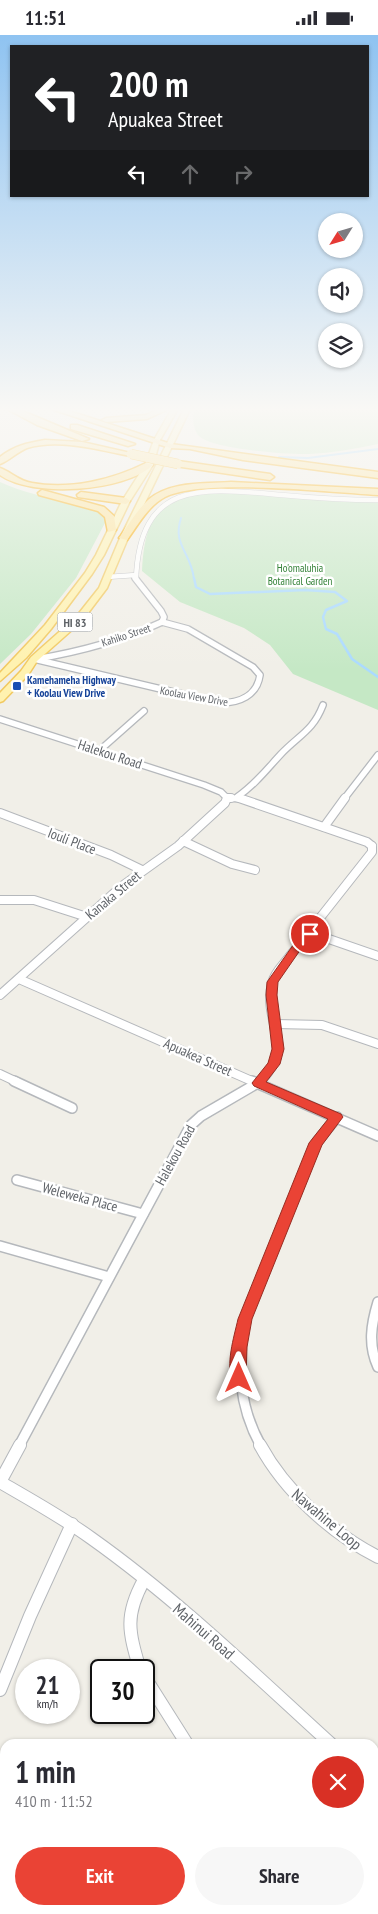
<!DOCTYPE html>
<html lang="en">
<head>
<meta charset="utf-8">
<style>
	body { margin:0; font-family:"PT Sans Narrow",sans-serif; background:#f7f7f7; color:#2b2b33; height:100vh; display:flex; flex-direction:column; font-size:19px; white-space:nowrap }
	* { box-sizing:border-box; margin:0 }
	p { font-size:16px; color:#7c7c81 }
	.icon { flex:none; width:28px; height:28px; fill:none; stroke:currentColor; stroke-width:2; stroke-linecap:round; stroke-linejoin:round }
	.map { position:relative; flex:1; overflow:hidden }
	.details { position:absolute; left:0px; top:1704px; width:379px; height:176px; display:flex; flex-direction:column; background:#fff; border-radius:15px 15px 0 0; box-shadow:0 1px 4px #0004 }
	.details>* { flex:none }
	.hud { position:absolute; left:10px; top:10px; width:359px; height:152px; border-radius:0px; box-shadow:0 1px 4px #0004; background:#202124; color:#fff; overflow:hidden }
	.needle { width:32px; rotate:233deg }
	.fabs { position:absolute; left:318px; top:178px; display:grid; gap:10px }
	.fabs a { display:grid; place-items:center; width:45px; height:45px; border-radius:50%; background:#fff; box-shadow:0 1px 4px #0004; font-size:25px }
	.speed { position:absolute; left:15px; top:1624px; display:flex; gap:10px; font-size:25px; font-weight:700; text-align:center }
	.speed>* { display:grid; place-content:center; width:65px; height:65px; border-radius:50%; background:#fff; box-shadow:0 1px 4px #0004; line-height:1 }
	.speed small { font-size:12px; font-weight:400 }
	.speed .limit { border:2px solid #111; border-radius:8px; background:#fff; color:#111 }
	.pin { position:absolute; display:grid; place-items:center; width:42px; height:42px; color:#fff; margin:-21px; border:2px solid #fff; border-radius:50%; box-shadow:0 1px 5px #0007 }
	.me { position:absolute; width:55px; margin:-28px; rotate:0deg; stroke-linejoin:round; filter:drop-shadow(0 0 4px #0008) }
	.turn { display:flex; align-items:center; gap:18px; height:105px; padding:0 15px; font-size:22px }
	.turn .icon { width:65px; height:65px; stroke-width:2.5 }
	.turn b { display:block; font-size:35px; line-height:42px }
	.lanes { display:flex; align-items:center; height:48px; padding:0 15px; background:#0003; justify-content:center; gap:25px; direction:ltr }
	.lanes .off { opacity:.35 }
	.round { display:grid; place-items:center; flex:none; width:52px; height:52px; border-radius:26px; background:#f7f7f7 }
	.headline { display:flex; align-items:center; justify-content:space-between; height:85px; padding:0 15px }
	h1 { font-size:30px; font-weight:700; line-height:38px }
	.action { display:flex; gap:10px; margin-top:auto; padding:10px 15px }
	.action a { flex:1; height:58px; border-radius:30px; background:#ea4335; color:#fff; font-size:20px; font-weight:700; line-height:58px; text-align:center }
	.action a+a { background:#f7f7f7; color:#2b2b33 }
	.status { display:flex; justify-content:space-between; align-items:center; height:35px; padding:0 25px; background:#fff; direction:ltr }
	.status svg { height:14px; fill:currentColor }
	.map>svg:first-child { display:block }
	.green { fill:#c5e8c5 }
	.lines { fill:none; stroke-linecap:round; stroke-linejoin:round }
	.stream-far1 { stroke:#aadaff; stroke-width:2 }
	.stream { stroke:#aadaff; stroke-width:2.5 }
	.street-far4-casing { stroke:#b5b8bc; stroke-width:5.5 }
	.street-far3-casing { stroke:#b5b8bc; stroke-width:8 }
	.street-far2-casing { stroke:#b5b8bc; stroke-width:10 }
	.street-far1-casing { stroke:#b5b8bc; stroke-width:12 }
	.street-casing { stroke:#b5b8bc; stroke-width:14 }
	.primary-casing { stroke:#f2c960; stroke-width:3 }
	.highway-casing { stroke:#f9ab00; stroke-width:3 }
	.street-far4 { stroke:#fff; stroke-width:4.5 }
	.street-far3 { stroke:#fff; stroke-width:5.5 }
	.street-far2 { stroke:#fff; stroke-width:8 }
	.street-far1 { stroke:#fff; stroke-width:9 }
	.street { stroke:#fff; stroke-width:12 }
	.primary { fill:#fff2af; fill-rule:evenodd }
	.highway { fill:#fde293; fill-rule:evenodd }
	.highway-bridge-casing { stroke:#f9ab00; stroke-width:10; stroke-linecap:butt }
	.highway-bridge { stroke:#fde293; stroke-width:9 }
	.route { fill:#ea4335; stroke:#982c22 }
	.transit-dot { fill:#1a4fb4; stroke:#fff; stroke-width:2 }
	.labels { text-anchor:middle; dominant-baseline:central; stroke-width:5; stroke-linejoin:round; paint-order:stroke }
	.far-park-label { font-size:11px; fill:#348238; stroke:#fff }
	.far-street-label { font-size:11px; fill:#5f6368; stroke:#fff }
	.far-transit-label { font-size:11px; font-weight:bold; fill:#164399; stroke:#fff; text-anchor:start }
	.shield { fill:#fff; stroke:#8f9295; stroke-width:1 }
	.shield-label { font-size:12px; font-weight:bold; fill:#5f6368 }
	.street-label { font-size:14px; fill:#5f6368; stroke:#fff }
	.near-street-label { font-size:16px; fill:#5f6368; stroke:#fff }
</style>
</head>
<body>
<div class="status"><b>11:51</b><svg viewBox="0 0 49 12"><path d="M0 12V9h3v3zM5 12V6h3v6zM10 12V3h3v9zM15 12V0h3v12zM26 1h20v11H26zM47 4h2v5h-2z"/></svg></div>
<div class="map">
<svg width="378" height="1879" viewBox="0 0 378 1879">
	<rect width="100%" height="100%" fill="#f1efe8"/>
	<g class="green">
		<path d="M196 372H378V409C355 414 332 418 309 419 289 420 212 414 199 401 192 394 192 379 196 372Z"/>
		<path d="M0 447C11 452 22 456 34 459 52 464 99 467 106 486L76 543 31 599 0 629Z"/>
		<path d="M214 457 378 466V675L293 639 270 610 244 593 180 567 142 536C145 480 158 465 214 457Z"/>
	</g>
	<g class="lines">
		<g class="stream-far1">
			<path d="M279 422 308 423 378 414"/>
			<path d="M181 483C172 510 191 517 194 544"/>
		</g>
		<path class="stream" d="M194 543 196 552 210 559 305 555 335 557 347 566 326 575 323 582 326 594 337 599 352 624 378 642"/>
		<defs>
			<g id="street-far4">
				<path d="M107 542 136 540"/>
				<path d="M136 544C140 443 204 453 282 460 314 463 346 465 378 465"/>
			</g>
			<g id="street-far3">
				<path d="M135 543 161 576 164 582 162 587"/>
				<path d="M34 624 220 668C239 668 257 661 260 640L253 632 188 594 162 587"/>
				<path d="M36 624C78 617 123 605 162 587"/>
				<path d="M0 684 204 750 221 757 227 763 242 764"/>
				<path d="M100 715 144 676"/>
				<path d="M237 762C255 750 267 734 281 719 299 700 313 696 323 670"/>
				<path d="M344 764 378 720"/>
			</g>
			<g id="street-far2">
				<path d="M227 763H231"/>
				<path d="M239 763 367 807 372 811"/>
				<path d="M0 778 111 820 142 835"/>
				<path d="M324 792 345 763"/>
				<path d="M183 806 232 829 255 835"/>
				<path d="M0 865H34L87 882"/>
				<path d="M312 902 326 903 378 921"/>
				<path d="M19 944 254 1047"/>
				<path d="M0 960 122 851 178 811 225 768 227 763"/>
				<path d="M276 989 322 990 378 1009"/>
				<path d="M0 1039 17 1047"/>
				<path d="M260 1047C296 1013 262 985 272 948 274 938 283 930 289 922 296 913 301 906 312 902V893L372 817V811"/>
			</g>
			<g id="street-far1">
				<path d="M14 1046 72 1073"/>
				<path d="M252 1046 378 1101"/>
				<path d="M17 1145 143 1179"/>
				<path d="M0 1211 109 1242"/>
				<path d="M378 1267C371 1290 368 1310 378 1332"/>
				<path d="M19 1411 191 1090 201 1081 261 1046"/>
				<path d="M261 1411C238 1370 237 1329 245 1284L316 1108 337 1082"/>
			</g>
			<g id="street">
				<path d="M260 1410C285 1456 331 1498 378 1522"/>
				<path d="M0 1447 20 1410"/>
				<path d="M0 1447C31 1465 62 1482 91 1503 177 1564 253 1638 331 1709"/>
				<path d="M140 1635C129 1597 124 1581 144 1545"/>
				<path d="M144 1641 187 1709"/>
				<path d="M0 1655 30 1581 72 1489"/>
				<path d="M374 1733H378"/>
				<path d="M183 1875 185 1879"/>
				<path d="M290 1879 293 1875"/>
			</g>
			<g id="primary">
				<path d="M173 372H179L160 405 153 430 130 466 104 520 92 539 51 594 26 623 0 646V638L45 590 85 538 96 520 122 466 145 430 154 405Z"/>
				<path d="M185 372H191L128 503 107 553 82 586 37 626 28 640 3 666 0 667V658L21 636 31 622 76 582 99 553 120 503Z"/>
			</g>
			<g id="highway">
				<path d="M3 372H13L89 404 82 406 37 390Z"/>
				<path d="M45 372H57L171 409 378 437V443L243 425 190 414 170 413Z"/>
				<path d="M163 372H173L147 384 106 387 102 385 106 383 146 380Z"/>
				<path d="M71 390H77L135 409 128 411 71 394Z"/>
				<path d="M45 405 82 407 135 419 131 421C99 415 59 403 27 413 17 417 10 425 0 429V422C14 411 27 408 45 405Z"/>
				<path d="M178 426 270 439 274 442 270 445 175 431V427Z"/>
				<path d="M146 428 153 430C124 457 32 463 0 440V433C11 437 19 446 32 448 70 455 112 445 146 428Z"/>
				<path d="M231 447 378 454V460C331 457 201 443 165 462 148 471 138 490 127 505L119 503C128 491 137 475 148 465 170 446 203 449 231 447Z"/>
				<path d="M42 455 104 472 114 481 116 495 108 497 105 482 98 476 39 460 38 458Z"/>
				<path d="M81 457 126 463 130 466 126 469 78 462 77 460Z"/>
			</g>
		</defs>
		<use href="#street-far4" class="street-far4-casing"/>
		<use href="#street-far3" class="street-far3-casing"/>
		<use href="#street-far2" class="street-far2-casing"/>
		<use href="#street-far1" class="street-far1-casing"/>
		<use href="#street" class="street-casing"/>
		<use href="#primary" class="primary-casing"/>
		<use href="#highway" class="highway-casing"/>
		<use href="#street-far4" class="street-far4"/>
		<use href="#street-far3" class="street-far3"/>
		<use href="#street-far2" class="street-far2"/>
		<use href="#street-far1" class="street-far1"/>
		<use href="#street" class="street"/>
		<use href="#primary" class="primary"/>
		<use href="#highway" class="highway"/>
		<defs>
			<path id="highway-bridge" d="M131 419 178 429"/>
		</defs>
		<use href="#highway-bridge" class="highway-bridge-casing"/>
		<use href="#highway-bridge" class="highway-bridge"/>
	</g>
	<linearGradient id="sky" x2="0" y2="1"><stop stop-color="#8fc3f1"/><stop offset="0.59" stop-color="#f9f8f5"/><stop offset="1" stop-color="#f9f8f5" stop-opacity="0"/></linearGradient>
	<rect width="378" height="635" fill="url(#sky)"/>
	<path class="route" d="M310 896 314 897 317 902 303 911 278 947 277 960 284 1014 280 1029 266 1047 341 1079 343 1082 322 1110 252 1284 247 1312 246 1343 244 1347 239 1349 233 1347C225 1330 234 1302 238 1284L309 1108 328 1084 254 1051 252 1048 268 1028 272 1014 266 960 267 947 296 906Z"/>
	<rect class="transit-dot" x="12" y="646" width="10" height="10" rx="2.5"/>
	<g class="labels">
		<g class="far-park-label">
			<text x="300" y="533">Ho'omaluhia<tspan x="300" dy="13">Botanical Garden</tspan></text>
		</g>
		<g class="far-street-label">
			<text transform="translate(126 600) rotate(-18)">Kahiko Street</text>
			<text transform="translate(194 661) rotate(10)">Koolau View Drive</text>
		</g>
		<g class="far-transit-label">
			<text x="27" y="645">Kamehameha Highway<tspan x="27" dy="13">+ Koolau View Drive</tspan></text>
		</g>
		<rect class="shield" x="57.5" y="577.5" width="35" height="19" rx="4"/>
		<g class="shield-label">
			<text x="75" y="587">HI 83</text>
		</g>
		<g class="street-label">
			<text transform="translate(110 719) rotate(18)">Halekou Road</text>
			<text transform="translate(72 806) rotate(21)">Iouli Place</text>
			<text transform="translate(113 860) rotate(-40)">Kanaka Street</text>
			<text transform="translate(198 1022) rotate(24)">Apuakea Street</text>
			<text transform="translate(175 1120) rotate(-61)">Halekou Road</text>
			<text transform="translate(80 1162) rotate(15)">Weleweka Place</text>
		</g>
		<g class="near-street-label">
			<text transform="translate(327 1484) rotate(40)">Nawahine Loop</text>
			<text transform="translate(204 1596) rotate(41)">Mahinui Road</text>
		</g>
	</g>
</svg>
<div class="fabs">
<a><svg class="needle" viewBox="-14 -14 28 28"><path d="M0-13l5 13h-10z" fill="#e53935"/><path d="M0 13l5-13h-10z" fill="#7c7c81"/></svg></a>
<a><svg class="icon" aria-label="sound" viewBox="0 0 24 24"><path d="M4 9h4l5-4v14l-5-4H4zM17 9q2 3 0 6"/></svg></a>
<a><svg class="icon" aria-label="layers" viewBox="0 0 24 24"><path d="M12 4l9 5-9 5-9-5zM3 14l9 5 9-5"/></svg></a>
</div>
<div class="speed"><div>21<small>km/h</small></div><div class="limit">30</div></div>
<div class="pin" style="left:310px;top:899px;background:#d93025"><svg class="icon" aria-label="arrive" viewBox="0 0 24 24"><path d="M6 21V4h12l-3 4 3 4H6"/></svg></div>
<svg class="me" style="left:239px;top:1343px" viewBox="-20 -20 40 40"><path d="M0-17L14 15 0 8-14 15z" fill="#ea4335" stroke="#fff" stroke-width="4"/></svg>
<div class="hud">
<div class="turn"><svg class="icon" aria-label="left" viewBox="0 0 24 24"><path d="M17 20v-9H6M10 6l-5 5 5 5"/></svg><div><b>200 m</b>Apuakea Street</div></div>
<div class="lanes"><svg class="icon" aria-label="left" viewBox="0 0 24 24"><path d="M17 20v-9H6M10 6l-5 5 5 5"/></svg><svg class="icon off" aria-label="ahead" viewBox="0 0 24 24"><path d="M12 20V5M6 11l6-6 6 6"/></svg><svg class="icon off" aria-label="right" viewBox="0 0 24 24"><path d="M7 20v-9h11M14 6l5 5-5 5"/></svg></div>
</div>
<section class="details">
<div class="headline"><div><h1>1 min</h1><p>410 m · 11:52</p></div><a class="round" style="background:#d93025;color:#fff"><svg class="icon" aria-label="close" viewBox="0 0 24 24"><path d="M6 6l12 12M18 6L6 18"/></svg></a></div>
<div class="action"><a>Exit</a><a>Share</a></div>
</section>
</div>
</body>
</html>
